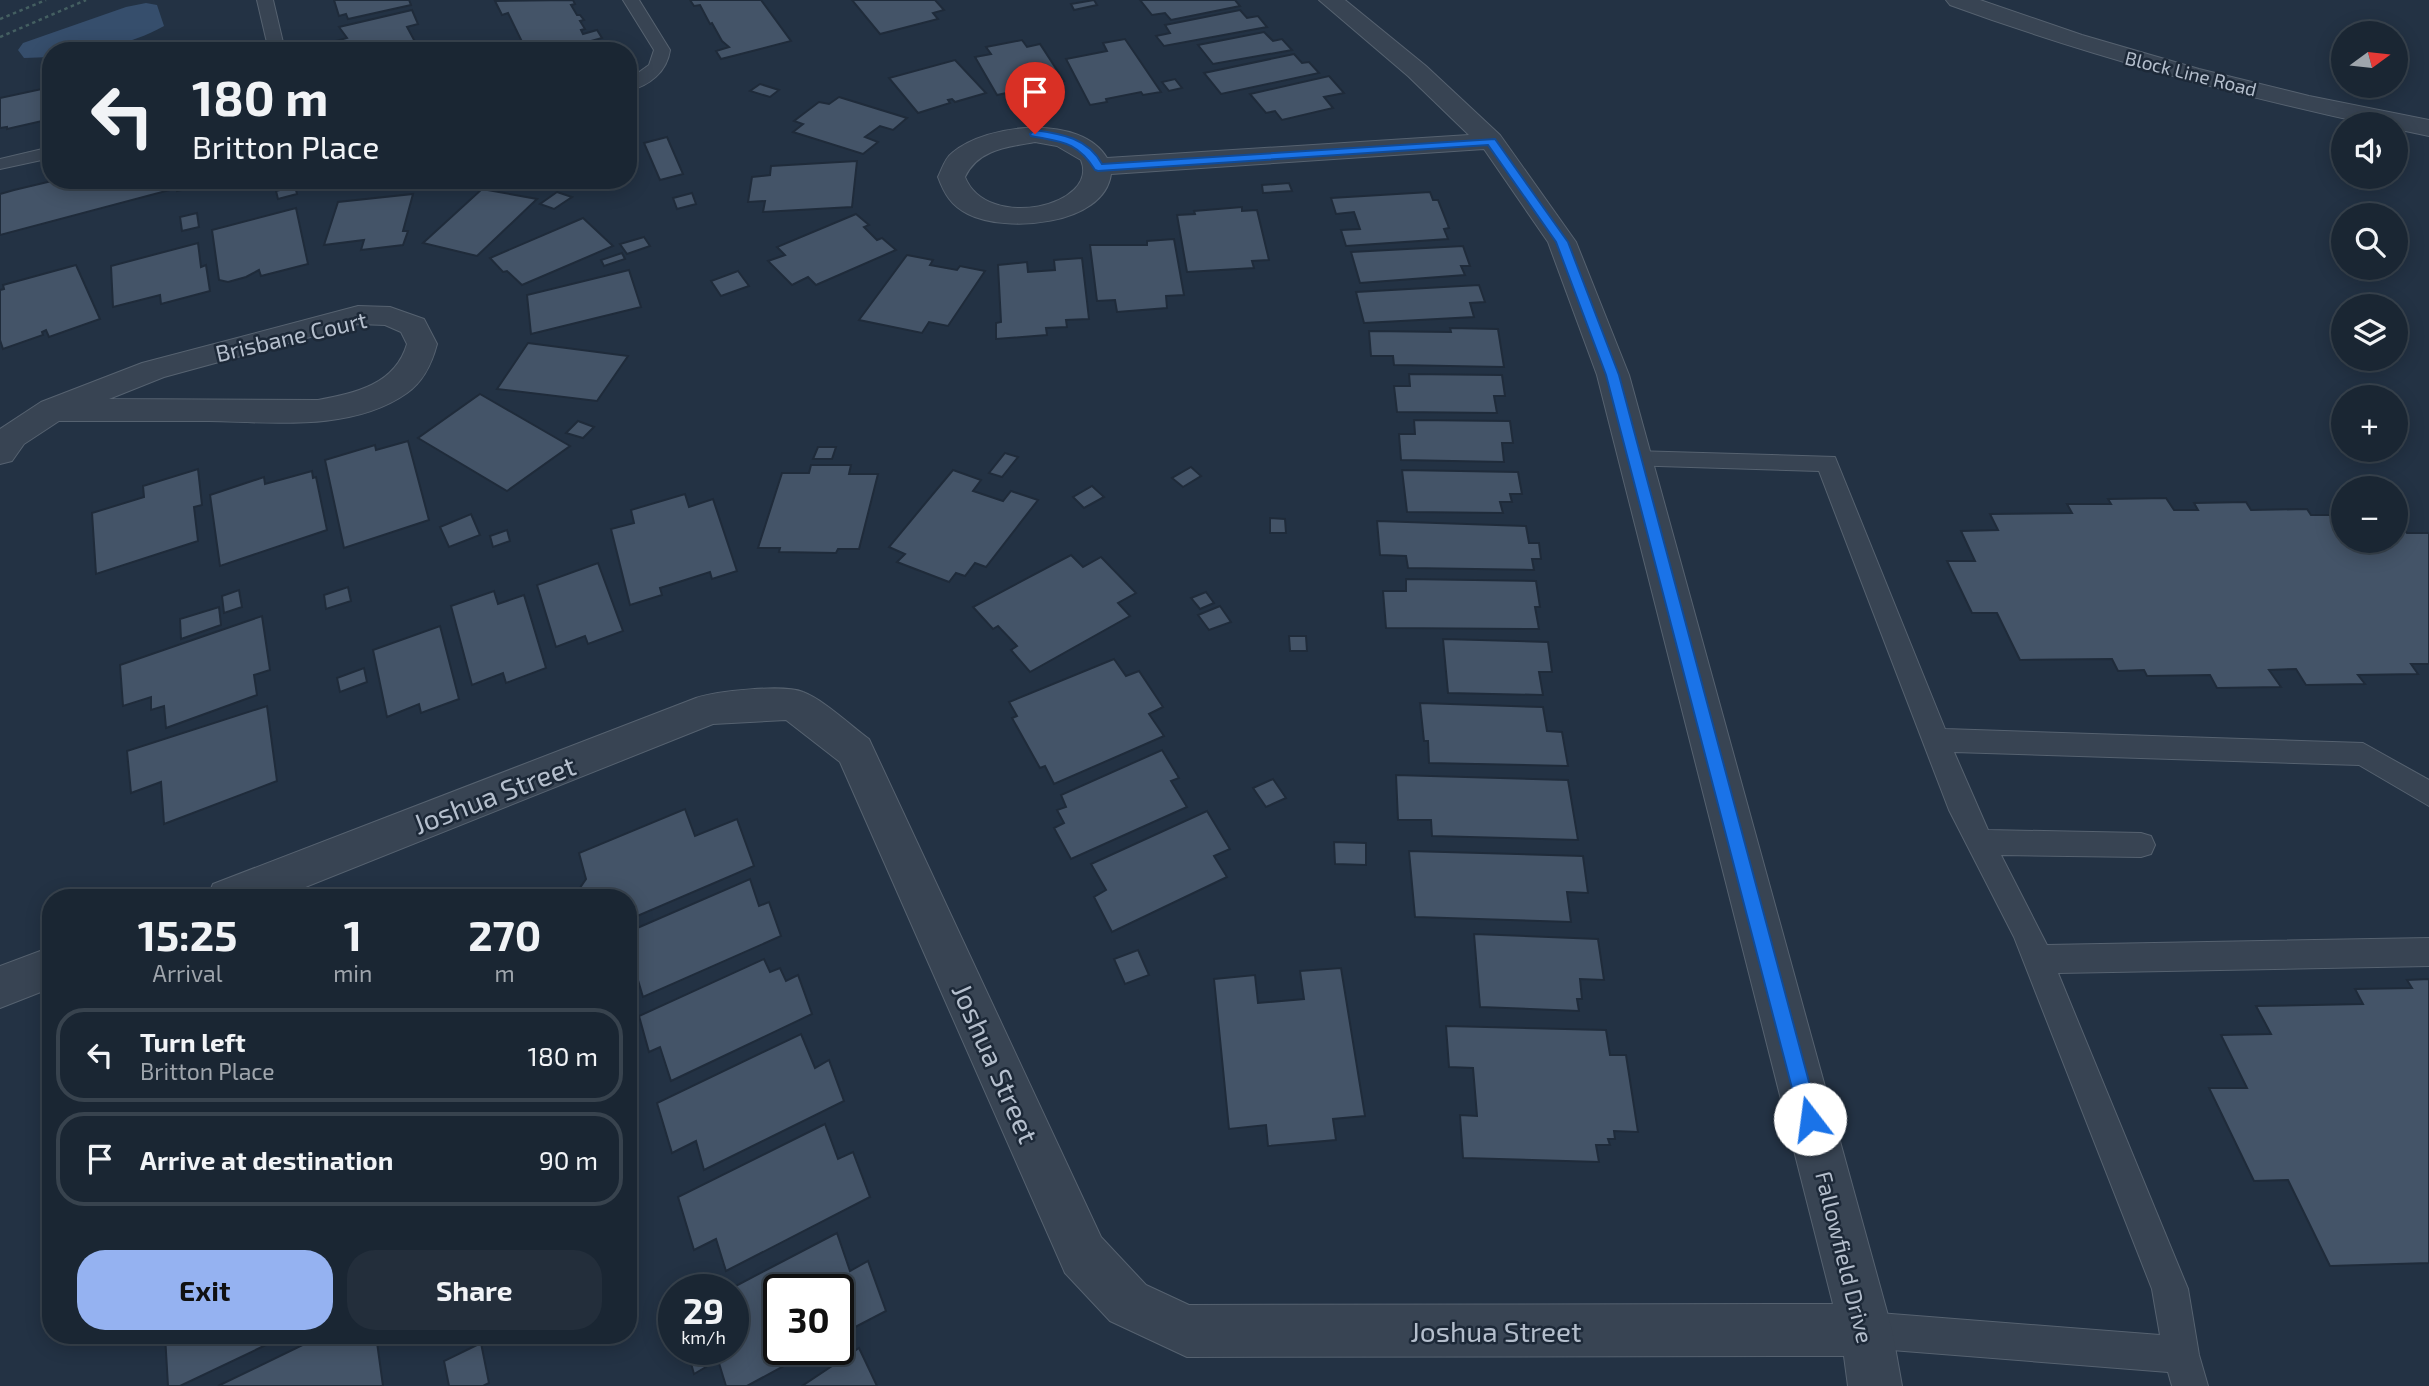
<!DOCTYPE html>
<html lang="en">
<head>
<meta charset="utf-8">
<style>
	body { margin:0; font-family:"Exo 2",sans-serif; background:#232e3b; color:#f1f3f6; height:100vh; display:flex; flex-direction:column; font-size:26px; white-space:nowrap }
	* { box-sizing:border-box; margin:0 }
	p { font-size:23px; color:#9fa5ac }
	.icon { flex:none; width:38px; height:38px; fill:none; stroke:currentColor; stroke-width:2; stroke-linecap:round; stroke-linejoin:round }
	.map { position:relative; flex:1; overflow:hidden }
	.drawer { position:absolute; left:42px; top:889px; width:595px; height:455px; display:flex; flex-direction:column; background:#1a2633; border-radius:28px; box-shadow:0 4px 18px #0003,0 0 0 2px #38434e }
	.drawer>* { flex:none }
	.banner { position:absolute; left:42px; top:42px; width:595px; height:147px; border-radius:28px; box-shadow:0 4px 18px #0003,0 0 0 2px #38434e; background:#1a2633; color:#f1f3f6; overflow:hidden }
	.needle { width:46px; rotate:75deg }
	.controls { position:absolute; left:2331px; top:21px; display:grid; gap:14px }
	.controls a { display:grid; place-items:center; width:77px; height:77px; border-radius:50%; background:#1a2633; box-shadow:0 4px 18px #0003,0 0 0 2px #38434e; font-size:35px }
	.speed { position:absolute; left:658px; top:1274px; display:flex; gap:14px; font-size:35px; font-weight:700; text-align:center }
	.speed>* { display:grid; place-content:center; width:91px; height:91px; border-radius:50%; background:#1a2633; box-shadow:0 4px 18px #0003,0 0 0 2px #38434e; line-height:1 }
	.speed small { font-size:18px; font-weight:400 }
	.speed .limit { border:4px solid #111; border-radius:10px; background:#fff; color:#111 }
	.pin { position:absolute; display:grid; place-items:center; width:60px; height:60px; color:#fff; margin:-72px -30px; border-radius:50% 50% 50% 0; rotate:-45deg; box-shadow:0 0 7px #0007 }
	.pin .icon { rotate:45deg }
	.me { position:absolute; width:77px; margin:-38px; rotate:345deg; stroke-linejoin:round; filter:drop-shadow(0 0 5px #0008) }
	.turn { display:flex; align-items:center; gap:24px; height:147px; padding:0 35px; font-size:32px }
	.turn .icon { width:91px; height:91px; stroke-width:2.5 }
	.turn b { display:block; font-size:49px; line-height:60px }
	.eta { display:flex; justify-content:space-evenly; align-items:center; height:119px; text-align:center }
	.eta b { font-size:42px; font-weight:700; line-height:49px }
	.button { display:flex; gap:14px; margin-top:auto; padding:14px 35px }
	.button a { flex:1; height:80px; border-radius:28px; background:#95b2f1; color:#111; font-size:28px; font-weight:700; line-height:80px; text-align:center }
	.button a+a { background:#232e3b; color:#f1f3f6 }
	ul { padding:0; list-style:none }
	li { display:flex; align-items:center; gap:21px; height:94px; margin:0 14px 10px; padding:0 21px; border:4px solid #38434e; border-radius:28px }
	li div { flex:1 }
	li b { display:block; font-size:26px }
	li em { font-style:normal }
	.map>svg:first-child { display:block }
	.water { fill:#364e6c }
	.building { fill:#445468; stroke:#1f2b3a; stroke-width:2 }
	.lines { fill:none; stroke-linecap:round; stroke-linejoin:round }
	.service-casing { stroke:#566270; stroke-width:2 }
	.minor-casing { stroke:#566270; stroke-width:2 }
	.tertiary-casing { stroke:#566270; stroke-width:2 }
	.path { stroke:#445f61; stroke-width:2.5; stroke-dasharray:3.5 3.5; stroke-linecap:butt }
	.service { fill:#384453; fill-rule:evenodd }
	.minor { fill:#384453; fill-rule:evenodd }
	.tertiary { fill:#384453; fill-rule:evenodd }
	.route { fill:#1a73e8; stroke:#114b97; stroke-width:2 }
	.labels { text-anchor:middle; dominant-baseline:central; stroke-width:5; stroke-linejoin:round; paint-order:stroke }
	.far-street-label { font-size:19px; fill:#b5bfcd; stroke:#1d2938 }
	.street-label { font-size:23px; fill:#b5bfcd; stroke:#1d2938 }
	.near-street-label { font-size:28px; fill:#b5bfcd; stroke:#1d2938 }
</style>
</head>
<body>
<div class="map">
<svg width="2429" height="1386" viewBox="0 0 2429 1386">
	<rect width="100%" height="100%" fill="#233244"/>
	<path class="water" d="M146 3 157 5 164 26C129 46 90 51 51 51V57L24 58 18 50 23 43 126 7Z"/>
	<g class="building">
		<path d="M334 0H409L411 5 348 19 346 14 339 16Z"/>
		<path d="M573 0 575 4 571 5 577 15H580L584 20 580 21 585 29 581 30 583 34 597 30 602 38 587 42 593 51 526 50 508 13 502 15 495 1Z"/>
		<path d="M690 0H761L791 41 721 59 716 51 729 47 722 41 712 23 710 24 700 5 694 6Z"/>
		<path d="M852 0H935L944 10 933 13 938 19 880 34Z"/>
		<path d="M1094 0 1097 5 1074 10 1071 4Z"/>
		<path d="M1140 0H1235L1240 6 1171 20 1165 13 1152 15Z"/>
		<path d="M412 10 418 24 407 27 420 51H353L351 46 338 49 336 41 347 38 339 27Z"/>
		<path d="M1240 10 1247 18 1258 16 1267 27 1164 46 1156 36 1170 33 1165 25Z"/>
		<path d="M1264 32 1273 41 1282 39 1292 50 1213 64 1198 45Z"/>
		<path d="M1125 39 1161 92 1143 95 1141 92 1106 99 1107 102 1090 105 1066 59 1107 51 1103 43Z"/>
		<path d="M1022 40 1027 47 1040 44 1064 81 1019 86 1021 90 997 95 975 57 991 54 986 47Z"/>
		<path d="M1294 54 1302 63 1309 62 1319 73 1221 94 1204 73Z"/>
		<path d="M955 60 986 93 955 102 952 99 948 100 950 103 918 113 889 78Z"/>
		<path d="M1329 76 1344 93 1324 97 1333 108 1282 120 1275 111 1266 113 1250 94Z"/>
		<path d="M1175 79 1182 88 1169 91 1162 82Z"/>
		<path d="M760 84 779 90 770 97 750 91Z"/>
		<path d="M51 87V119L7 129V127L0 128V98Z"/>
		<path d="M839 97 907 118 893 130 880 126 865 137 878 142 863 154 793 132 803 124 794 121 819 102 829 104Z"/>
		<path d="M667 137 683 174 660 180 644 143Z"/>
		<path d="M857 161 852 207 763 212 765 201 748 202 752 177 770 175 771 166Z"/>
		<path d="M227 180 177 191V188L0 235V194L14 190 56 180Z"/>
		<path d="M1289 183 1292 191 1263 193 1262 185Z"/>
		<path d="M295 186 297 194 278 199 276 191Z"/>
		<path d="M482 189 537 199 477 256 423 243Z"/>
		<path d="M557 192 572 197 554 209 540 204Z"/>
		<path d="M1430 192 1433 200H1438L1449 228 1444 229 1448 239 1346 246 1341 230 1360 229 1354 212 1336 214 1331 198Z"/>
		<path d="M692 193 696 204 677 209 673 198Z"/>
		<path d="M413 194 403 231H408L403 245 361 250 364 240 324 245 338 202Z"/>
		<path d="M1242 207V211L1257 210 1269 260 1252 261 1254 268 1187 272 1177 215 1195 214 1194 211Z"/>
		<path d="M296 208 308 264 261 276 259 270 246 277 228 282 219 280 212 230Z"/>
		<path d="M197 213 199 227 182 231 180 217Z"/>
		<path d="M856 214 869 225 864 227 877 240 882 238 896 250 816 285 808 277 792 285 768 261 785 255 777 247Z"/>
		<path d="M583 218 613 246 522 285 507 271 503 272 490 258Z"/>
		<path d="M644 237 650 246 627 254 620 244Z"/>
		<path d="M1174 239 1184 295 1166 296 1167 308 1117 312 1115 300 1097 301 1090 245H1147V241Z"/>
		<path d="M198 243 201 267 206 265 210 291 161 304 160 295 113 307 111 266Z"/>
		<path d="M1463 246 1470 266H1461L1465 275 1360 283 1351 252Z"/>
		<path d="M622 253 625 259 604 266 601 260Z"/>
		<path d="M907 255 933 260 930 265 957 270 960 266 985 271 948 326 929 322 922 333 859 320Z"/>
		<path d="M1082 258 1089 319 1066 320 1067 327 1046 328 1047 335 996 339V323L1001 322 998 265 1027 262 1028 272 1055 270 1054 260Z"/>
		<path d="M76 265 100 319 49 337 46 330 42 332 43 335 3 349 0 340V290L4 289 3 285Z"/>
		<path d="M629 270 641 307 531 334 527 295Z"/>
		<path d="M738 271 749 286 721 296 711 281Z"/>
		<path d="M1479 285 1485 302 1470 303 1474 317 1364 323 1356 292Z"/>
		<path d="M1450 328 1498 329 1504 367 1394 365 1393 356H1371L1369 331 1451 332Z"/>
		<path d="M528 343 628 356 597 401 497 389Z"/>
		<path d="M1409 374 1502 375 1505 396H1494L1497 413 1397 412 1394 386H1410Z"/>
		<path d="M480 394 570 446 507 491 418 438Z"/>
		<path d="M1414 420 1510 421 1513 443H1502L1504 462 1401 460 1399 434H1415Z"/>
		<path d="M578 421 594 427 583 438 566 433Z"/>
		<path d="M408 441 429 520 344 548 325 460 375 445 376 450Z"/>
		<path d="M818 447H836L832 459H813Z"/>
		<path d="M1005 453 1018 457 1002 477 989 473Z"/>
		<path d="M811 465H851L849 474H878L859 549H838L836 553 779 552 780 548H758L782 473H809Z"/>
		<path d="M1191 467 1201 476 1183 487 1172 478Z"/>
		<path d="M198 469 202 505 194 507 198 541 96 574 92 513 144 497 143 486Z"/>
		<path d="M953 470 981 480 973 491 1003 501 1011 491 1038 500 986 567 975 563 965 576 956 573 949 582 897 562 905 554 889 547Z"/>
		<path d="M1402 470 1518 472 1522 494H1510L1512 502H1500L1503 513 1407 512Z"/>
		<path d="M312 471 313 478 316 477 327 530 220 566 210 495 264 477 265 484Z"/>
		<path d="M1092 486 1104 497 1084 508 1073 497Z"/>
		<path d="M685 494 689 507 713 499 737 571 712 579 710 572 660 588 662 595 630 605 611 529 634 523 631 510Z"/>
		<path d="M2166 498 2174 510H2198L2194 503 2246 502 2251 510 2307 509 2311 515H2343V541H2396V519L2407 533H2429V664H2411L2418 674 2358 675 2365 684 2306 685 2296 669 2269 670 2281 687 2217 688 2210 675 2147 676 2144 670 2118 671 2112 659 2020 660 1997 613H1972L1947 561H1975L1961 531 1998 530 1990 514 2072 513 2067 504H2111L2108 499Z"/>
		<path d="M471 514 480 535 449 547 440 527Z"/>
		<path d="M1270 518 1285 519 1286 533H1270Z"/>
		<path d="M1377 521 1526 526 1529 543H1539L1541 559H1532L1534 570 1408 568 1406 556 1380 555Z"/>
		<path d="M507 530 510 541 493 547 490 536Z"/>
		<path d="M1071 555 1083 567 1101 557 1136 593 1118 603 1130 616 1030 672 1011 650 1017 646 998 626 993 629 973 607Z"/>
		<path d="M598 563 623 631 588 644 585 636 556 647 537 585Z"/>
		<path d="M1406 579 1536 581 1540 607H1535L1539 629 1386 628 1383 591H1406Z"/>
		<path d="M348 587 351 601 326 609 324 595Z"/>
		<path d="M239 590 242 607 224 613 222 596Z"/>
		<path d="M494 591 498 604 524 595 546 668 506 683 503 673 472 685 451 606Z"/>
		<path d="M1206 592 1214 603 1200 609 1191 598Z"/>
		<path d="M1220 606 1231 622 1209 630 1198 615Z"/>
		<path d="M219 607 221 625 181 639 180 619Z"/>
		<path d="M262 616 270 670 254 675 257 695 166 728 164 706 151 710V697L123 706 120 665Z"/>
		<path d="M440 626 459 699 421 713 419 704 387 717 373 650Z"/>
		<path d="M1289 636H1306L1307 651H1290Z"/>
		<path d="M1443 639 1548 642 1552 672H1539L1543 695 1448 693Z"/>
		<path d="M1114 659 1126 676 1139 671 1163 707 1149 714 1164 736 1054 784 1045 766 1040 768 1012 718 1017 716 1009 702Z"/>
		<path d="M364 668 367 682 340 692 337 678Z"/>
		<path d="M1420 703 1543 707 1547 731 1562 732 1568 766 1429 763 1428 741H1424Z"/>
		<path d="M267 706 277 781 164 824 161 782 131 793 127 751Z"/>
		<path d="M1162 750 1179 778 1171 781 1187 807 1071 859 1054 828 1064 823 1057 810 1066 807 1061 795Z"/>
		<path d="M1396 775 1568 780 1578 840 1432 836 1431 820H1398Z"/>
		<path d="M1273 779 1286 798 1266 807 1253 788Z"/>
		<path d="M685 809 695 836 737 819 754 866 628 920V898H573L586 879 579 853Z"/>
		<path d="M1207 811 1230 849 1214 856 1227 877 1112 932 1094 897 1106 890 1091 864Z"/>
		<path d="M1334 842 1366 843V865L1335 864Z"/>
		<path d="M1409 851 1583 856 1588 893 1567 892 1571 922 1415 917Z"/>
		<path d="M750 879 759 906 769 902 781 936 643 997 635 970 628 973V932Z"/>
		<path d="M1474 934 1598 939 1604 980 1580 979 1582 999H1577L1579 1011 1480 1007Z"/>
		<path d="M1138 950 1149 975 1125 984 1114 959Z"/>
		<path d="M764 959 770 972 780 968 786 981 798 975 812 1014 671 1081 660 1047 649 1052 639 1016Z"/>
		<path d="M1341 968 1365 1116 1333 1119 1336 1140 1268 1146 1266 1125 1229 1129 1214 979 1255 975 1258 1003 1304 999 1300 971Z"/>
		<path d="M2429 979V1263L2330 1266 2288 1180 2254 1181 2209 1088H2247L2221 1035 2271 1034 2256 1006 2363 1004 2355 989 2412 988 2407 980Z"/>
		<path d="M1446 1026 1606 1030 1610 1055H1626L1638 1132 1614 1131 1615 1139H1608L1610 1145H1596L1599 1162 1463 1158 1460 1115 1477 1116 1473 1068 1449 1067Z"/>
		<path d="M801 1034 815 1068 829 1060 844 1101 704 1170 696 1141 672 1153 657 1103Z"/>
		<path d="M825 1124 838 1159 853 1152 870 1197 726 1271 716 1239 694 1250 678 1197Z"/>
		<path d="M837 1233 850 1271 868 1261 886 1311 838 1336V1290H779V1349H815L747 1386H726L718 1360 694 1374 687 1349H733V1290H728Z"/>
		<path d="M165 1335H287L180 1386H168Z"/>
		<path d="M323 1335H376L383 1386H218Z"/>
		<path d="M481 1343 489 1383 483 1386H449L444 1361Z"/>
		<path d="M859 1348 877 1386H802Z"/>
	</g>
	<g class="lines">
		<defs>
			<g id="service">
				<path d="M257 0H273L285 51H269Z"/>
				<path d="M623 0H639L670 50C667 72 649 86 628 91V80L649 65 654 50Z"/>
				<path d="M51 147V158L0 169V159Z"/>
				<path d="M1634 451 1835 457 1945 729 2363 743 2429 780V806L2359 765 1954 752 1988 830 2141 833 2151 836 2155 845 2151 854 2141 857 2001 855 2047 945 2429 938V966L2058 973 2188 1289 2199 1355 2208 1386H2172L2168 1372 1866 1348 1853 1343 1848 1330 1853 1317 1866 1312 2160 1335 2152 1289 2014 937 1949 810 1819 471 1626 465 1623 459 1626 453Z"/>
			</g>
			<g id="minor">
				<path d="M1319 0H1345L1426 66 1500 135 1576 242 1629 375 1892 1330 1902 1386H1848L1844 1356 1187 1357 1110 1321 1065 1273 840 762 786 720 713 724 278 898H207L213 884 696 698C716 691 784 684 803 692 824 700 850 725 869 739L1101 1237 1146 1285 1189 1305 1833 1304 1597 375 1548 242 1484 149 1111 174C1104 226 1005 233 968 214 951 206 944 193 938 177 942 169 945 158 952 153 987 123 1081 114 1107 158L1469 135 1408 76ZM1035 142 1057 146 1081 160C1100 206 987 232 965 177 978 149 1008 147 1035 142Z"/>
				<path d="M358 306 390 307 424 319 437 344C432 363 424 381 407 393 352 432 272 422 209 421 159 421 109 421 59 421L24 444 12 461 0 464V429L41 402 142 363ZM358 324 385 325 401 332 407 344C395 385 355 393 318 400L109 399 164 377Z"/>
				<path d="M51 947V988L0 1008V966Z"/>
			</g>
			<path id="tertiary" d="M1946 0H1980L2082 35 2199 69 2309 96 2429 120V136L2396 129V124H2369C2226 93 2087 55 1950 5Z"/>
		</defs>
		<use href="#service" class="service-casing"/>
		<use href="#minor" class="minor-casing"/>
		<use href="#tertiary" class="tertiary-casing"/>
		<g class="path">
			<path d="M0 19 46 0"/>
			<path d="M0 37 86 0"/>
		</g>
		<use href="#service" class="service"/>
		<use href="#minor" class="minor"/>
		<use href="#tertiary" class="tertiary"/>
	</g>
	<path class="route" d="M1035 130C1062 134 1088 138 1102 164L1495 139 1568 242 1619 375 1819 1119 1816 1126 1810 1129 1803 1126 1800 1119 1606 375 1556 242 1488 145 1098 171 1095 170C1077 141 1061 142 1031 136L1030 134Z"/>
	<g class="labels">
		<g class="far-street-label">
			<text transform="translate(2191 73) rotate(14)">Block Line Road</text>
		</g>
		<g class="street-label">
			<text transform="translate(291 336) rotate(-13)">Brisbane Court</text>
			<text transform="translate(1845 1257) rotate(76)">Fallowfield Drive</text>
		</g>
		<g class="near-street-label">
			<text transform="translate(494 794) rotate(-21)">Joshua Street</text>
			<text transform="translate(996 1063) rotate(66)">Joshua Street</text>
			<text x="1496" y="1331">Joshua Street</text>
		</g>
	</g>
</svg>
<div class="controls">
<a><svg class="needle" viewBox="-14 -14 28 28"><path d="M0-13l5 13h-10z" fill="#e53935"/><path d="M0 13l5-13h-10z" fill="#9fa5ac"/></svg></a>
<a><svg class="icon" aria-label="sound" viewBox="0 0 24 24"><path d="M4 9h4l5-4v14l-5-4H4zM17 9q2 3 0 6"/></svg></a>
<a><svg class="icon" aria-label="search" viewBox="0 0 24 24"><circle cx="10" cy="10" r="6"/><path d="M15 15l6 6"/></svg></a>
<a><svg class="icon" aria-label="layers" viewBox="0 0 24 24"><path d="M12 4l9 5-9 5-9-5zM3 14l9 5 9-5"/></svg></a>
<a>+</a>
<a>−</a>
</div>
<div class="speed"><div>29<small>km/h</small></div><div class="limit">30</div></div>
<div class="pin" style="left:1035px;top:134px;background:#d93025"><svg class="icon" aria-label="arrive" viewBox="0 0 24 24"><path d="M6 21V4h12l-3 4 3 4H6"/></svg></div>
<svg class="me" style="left:1810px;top:1119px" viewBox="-20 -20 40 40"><circle r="19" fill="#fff"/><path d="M0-13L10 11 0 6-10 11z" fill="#1a73e8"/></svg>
<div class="banner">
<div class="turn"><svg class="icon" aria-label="left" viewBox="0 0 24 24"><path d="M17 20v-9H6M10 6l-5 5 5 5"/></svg><div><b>180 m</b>Britton Place</div></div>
</div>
<section class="drawer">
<div class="eta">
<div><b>15:25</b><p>Arrival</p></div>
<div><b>1</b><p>min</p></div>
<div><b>270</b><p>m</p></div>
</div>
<ul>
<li><svg class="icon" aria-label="left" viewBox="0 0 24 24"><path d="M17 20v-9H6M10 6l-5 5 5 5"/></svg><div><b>Turn left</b><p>Britton Place</p></div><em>180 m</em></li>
<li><svg class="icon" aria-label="arrive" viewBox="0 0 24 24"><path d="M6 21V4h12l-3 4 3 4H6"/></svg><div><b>Arrive at destination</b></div><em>90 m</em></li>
</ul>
<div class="button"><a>Exit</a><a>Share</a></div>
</section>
</div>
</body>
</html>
